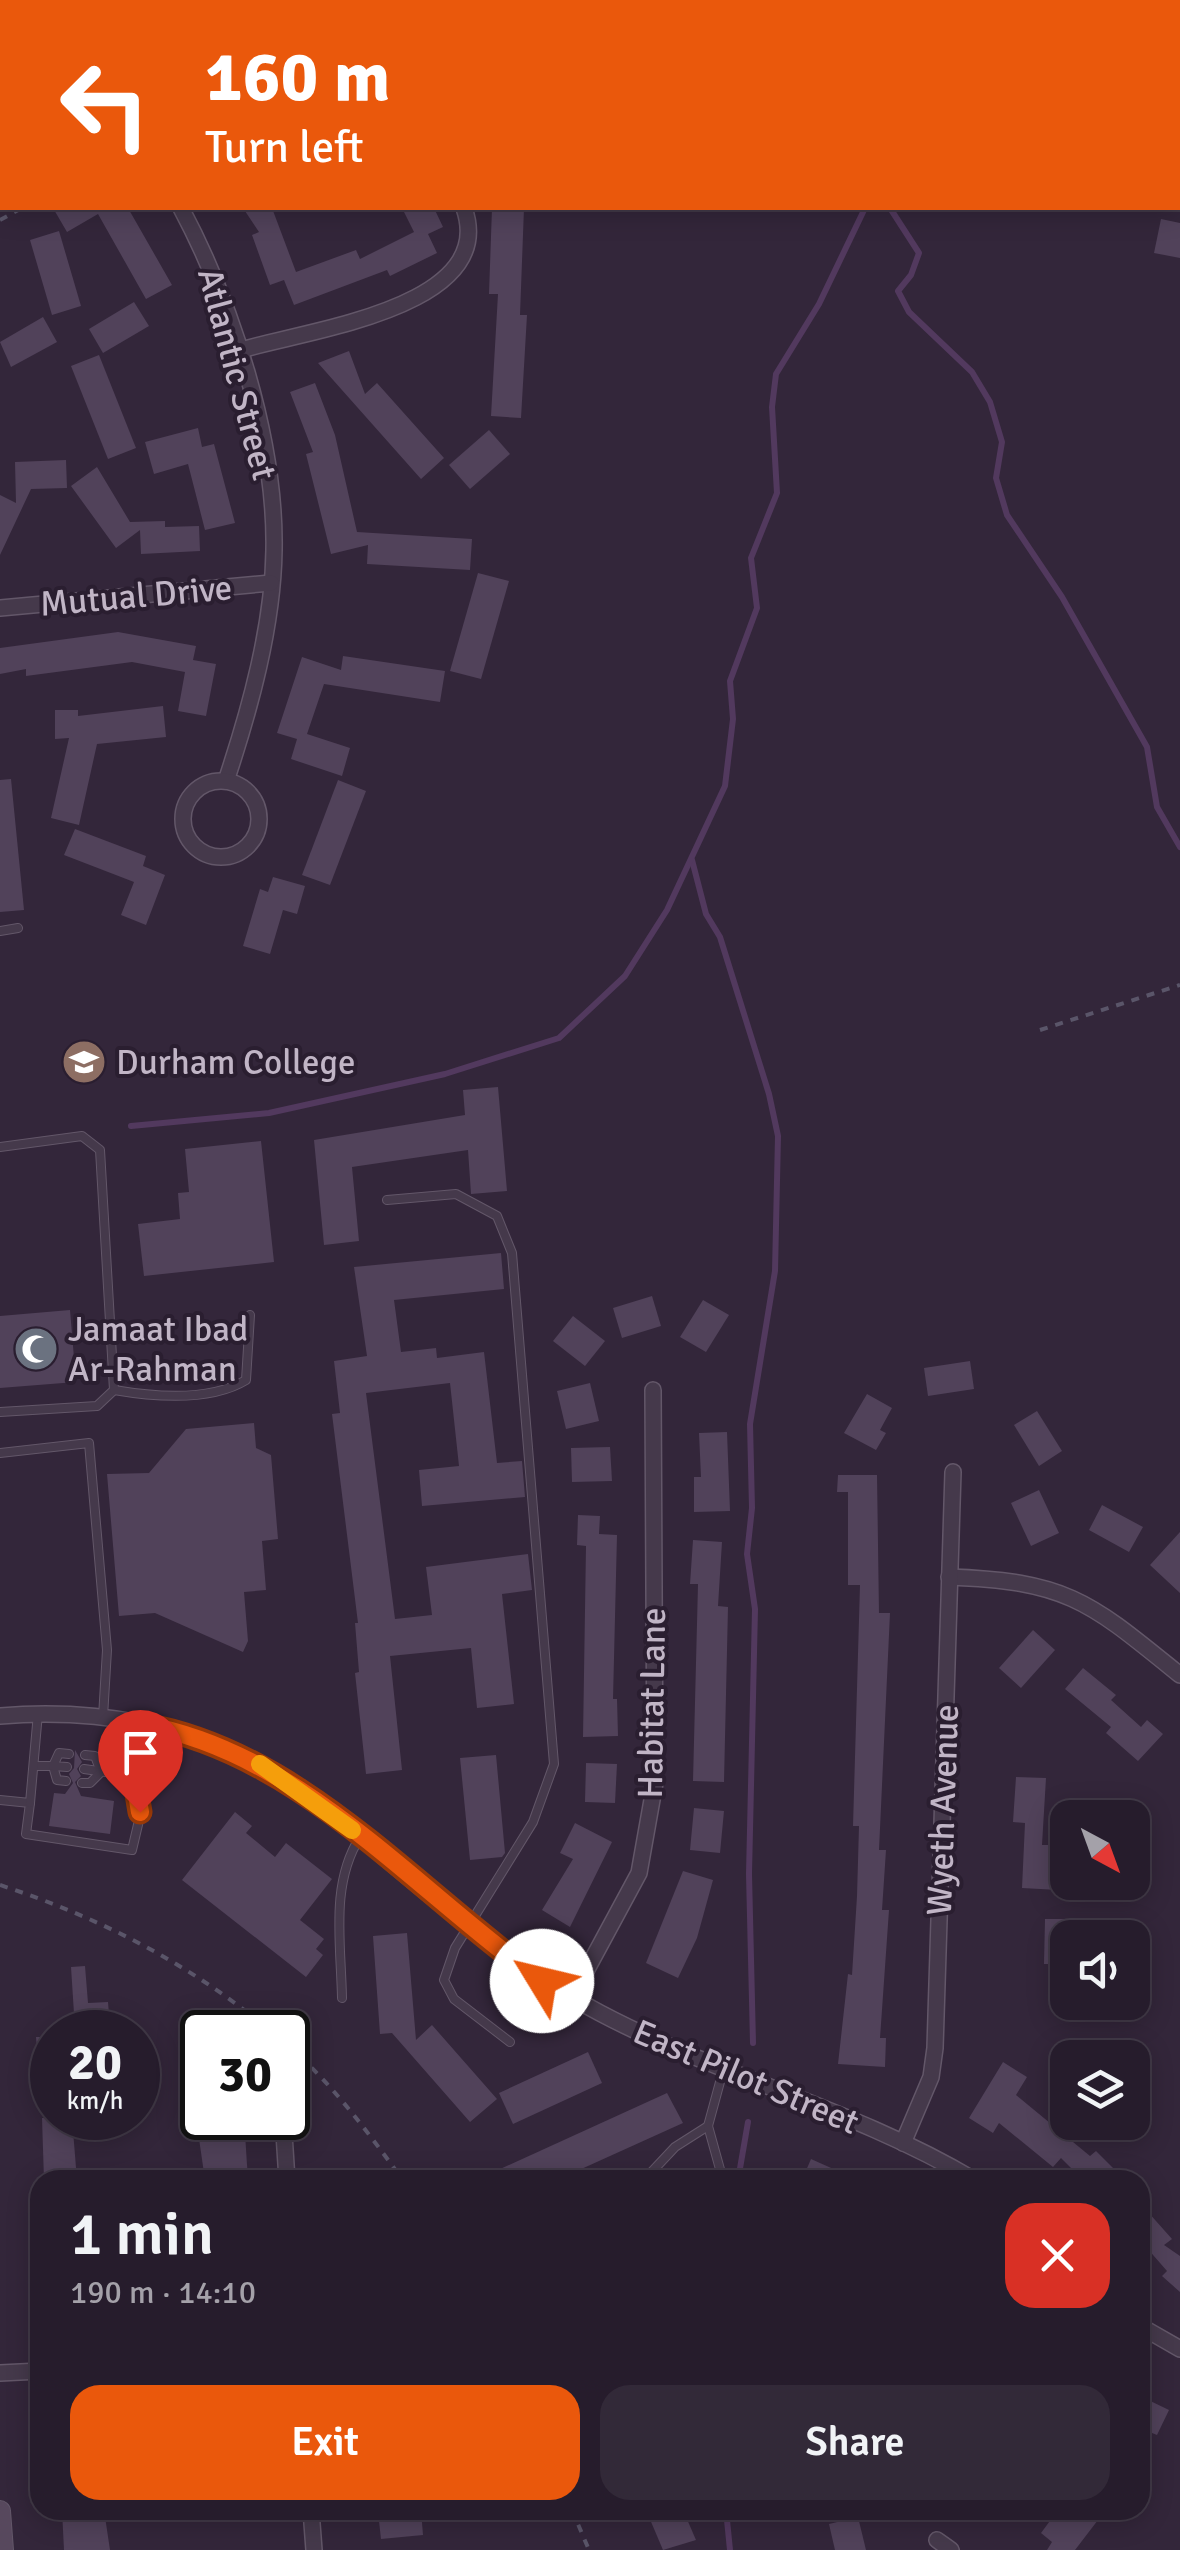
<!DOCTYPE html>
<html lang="en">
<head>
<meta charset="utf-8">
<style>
	body { margin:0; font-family:Signika,sans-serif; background:#322938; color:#f1f3f6; height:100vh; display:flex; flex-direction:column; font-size:38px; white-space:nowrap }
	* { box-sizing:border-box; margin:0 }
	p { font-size:32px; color:#a4a1a9 }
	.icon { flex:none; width:55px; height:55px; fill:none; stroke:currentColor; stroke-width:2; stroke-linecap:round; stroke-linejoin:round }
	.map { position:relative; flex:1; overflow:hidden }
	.sheet { position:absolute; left:30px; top:2170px; width:1120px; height:350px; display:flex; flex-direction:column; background:#261c2c; border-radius:30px; box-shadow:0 5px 25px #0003,0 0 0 2px #423a48 }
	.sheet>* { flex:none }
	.hud { position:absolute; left:0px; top:0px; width:1180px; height:210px; box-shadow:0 5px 25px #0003,0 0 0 2px #423a48; background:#ea580c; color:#fff; overflow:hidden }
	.needle { width:65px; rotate:139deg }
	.buttons { position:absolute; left:1050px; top:1800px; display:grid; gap:20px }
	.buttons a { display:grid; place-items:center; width:100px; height:100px; border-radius:20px; background:#261c2c; box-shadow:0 5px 25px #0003,0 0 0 2px #423a48; font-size:50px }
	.speed { position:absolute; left:30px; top:2010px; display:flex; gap:20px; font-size:50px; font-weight:700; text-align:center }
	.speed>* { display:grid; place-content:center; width:130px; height:130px; border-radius:50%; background:#261c2c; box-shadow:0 5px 25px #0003,0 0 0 2px #423a48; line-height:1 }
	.speed small { font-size:25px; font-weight:400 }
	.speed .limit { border:5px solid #111; border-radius:15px; background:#fff; color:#111 }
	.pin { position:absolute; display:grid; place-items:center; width:85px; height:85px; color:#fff; margin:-102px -42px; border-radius:50% 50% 50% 0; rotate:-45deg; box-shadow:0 0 10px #0007 }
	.pin .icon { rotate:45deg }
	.me { position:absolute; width:110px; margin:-55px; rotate:306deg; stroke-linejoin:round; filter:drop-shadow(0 0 8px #0008) }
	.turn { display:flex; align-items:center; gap:35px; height:210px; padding:0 40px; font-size:45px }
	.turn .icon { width:130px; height:130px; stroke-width:2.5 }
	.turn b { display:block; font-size:70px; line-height:85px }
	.round { display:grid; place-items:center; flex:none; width:105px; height:105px; border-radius:30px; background:#322938 }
	.head { display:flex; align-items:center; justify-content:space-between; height:170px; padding:0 40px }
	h1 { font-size:60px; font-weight:600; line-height:75px }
	.button { display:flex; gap:20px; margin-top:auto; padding:20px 40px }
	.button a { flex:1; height:115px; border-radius:30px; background:#ea580c; color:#fff; font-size:40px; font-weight:600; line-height:115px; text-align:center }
	.button a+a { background:#322938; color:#f1f3f6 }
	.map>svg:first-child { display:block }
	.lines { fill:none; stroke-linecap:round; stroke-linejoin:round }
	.stream { stroke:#52395e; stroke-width:6 }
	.building { fill:#51425a }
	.lane-casing { stroke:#635769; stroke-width:10 }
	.street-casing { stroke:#635769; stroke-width:18 }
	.secondary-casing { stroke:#635769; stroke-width:22 }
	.path { stroke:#5a5569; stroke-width:4; stroke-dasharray:8 8; stroke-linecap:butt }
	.lane { stroke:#45394b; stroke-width:8 }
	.street { stroke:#45394b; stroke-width:15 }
	.secondary { stroke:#57485d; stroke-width:20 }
	.route-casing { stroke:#983908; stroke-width:25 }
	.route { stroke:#ea580c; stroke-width:18 }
	.slow { stroke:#f59e0b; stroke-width:18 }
	.labels { text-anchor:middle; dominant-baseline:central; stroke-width:8; stroke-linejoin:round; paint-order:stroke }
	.street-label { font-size:35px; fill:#c1b5c6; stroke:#2a1e30 }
	.poi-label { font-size:35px; fill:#c1b5c6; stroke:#2a1e30; text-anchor:start }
</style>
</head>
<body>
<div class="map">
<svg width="1180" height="2550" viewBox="0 0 1180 2550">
	<rect width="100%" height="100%" fill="#33263a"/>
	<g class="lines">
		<g class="stream">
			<path d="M919 2 920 0"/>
			<path d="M890 208 919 253 911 275 898 291 909 312 972 372 990 402 1002 442 996 478 1007 515 1062 597 1147 747 1157 807 1180 847"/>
			<path d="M692 860 706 914 720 937 769 1094 778 1136 775 1271 750 1424 752 1508 747 1554 755 1609 749 1874 753 2043"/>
			<path d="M131 1126 269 1113 445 1074 559 1038 625 976 667 910 725 786 733 719 730 681 757 608 751 558 777 493 772 407 776 374 819 304 865 208"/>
			<path d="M738 2180 748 2122"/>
			<path d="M726 2510 730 2550"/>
		</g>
	</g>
	<g class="building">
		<path d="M53 208H128L172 285 146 299 98 214 67 232Z"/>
		<path d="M243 208H272L296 272 356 250 360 259 414 232 402 208H434L443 227 428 234 437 253 390 276 387 270 294 305 284 280 270 285 252 235 259 232Z"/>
		<path d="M492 208H524L520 315H527L521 418 491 416 498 294H489Z"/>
		<path d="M1161 219 1180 223V258L1154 253Z"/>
		<path d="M59 231 81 306 52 315 30 240Z"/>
		<path d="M134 302 149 326 103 353 89 329Z"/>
		<path d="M43 317 57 342 11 367 0 342Z"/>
		<path d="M349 351 365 394 377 383 444 458 421 479 318 363Z"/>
		<path d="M99 355 136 448 108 459 71 366Z"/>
		<path d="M315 383 335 435 357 532 472 539 470 570 367 564 368 545 331 554 306 454 313 452 290 392Z"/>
		<path d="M198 428 202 447 214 444 235 523 205 530 188 464 154 474 145 442Z"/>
		<path d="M489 430 510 454 470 489 449 465Z"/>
		<path d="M66 460 67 488 31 489 0 555V495L16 503 15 462Z"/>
		<path d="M97 467 130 522 165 521V527L199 526 200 551 141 554 140 530 116 548 71 486Z"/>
		<path d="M478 573 509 581 481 679 450 671Z"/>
		<path d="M118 632 196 646 193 660 216 664 206 716 178 711 185 672 132 662 26 676V669L0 674V648Z"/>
		<path d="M343 656 445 671 440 702 324 684 307 734 350 748 342 776 291 759 297 739 277 733 302 657 341 670Z"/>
		<path d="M163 706 166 737 97 744 79 825 51 818 69 738 55 739V710H78V716Z"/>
		<path d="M11 779 24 910 0 912V780Z"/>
		<path d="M338 780 366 791 330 885 302 875Z"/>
		<path d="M75 829 146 856 143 866 165 875 146 925 121 915 134 882 64 855Z"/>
		<path d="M273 877 305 886 297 914 283 910 270 954 243 946 260 889 268 892Z"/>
		<path d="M498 1087 507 1191 471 1194 468 1150 352 1167 359 1241 324 1245 314 1140 465 1115 463 1090Z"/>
		<path d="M261 1141 274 1262 144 1276 138 1224 180 1219 178 1193 189 1192 185 1149Z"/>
		<path d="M501 1253 504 1289 394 1300 401 1352 436 1348 437 1358 484 1352 497 1463 522 1461 525 1497 422 1506 419 1470 459 1466 450 1383 366 1393 395 1619 432 1615 426 1567 528 1554 532 1590 502 1594 514 1704 477 1708 471 1648 390 1656 402 1770 366 1774 355 1673 359 1672 355 1623H358L332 1414 340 1413 334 1361 367 1356 354 1267Z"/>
		<path d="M652 1296 661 1326 622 1338 613 1308Z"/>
		<path d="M703 1300 729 1315 706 1352 680 1337Z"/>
		<path d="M70 1310 76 1382 0 1388V1316Z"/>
		<path d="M573 1316 605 1341 585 1366 553 1341Z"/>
		<path d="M970 1361 974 1389 928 1396 924 1368Z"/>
		<path d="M590 1383 599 1421 566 1429 557 1391Z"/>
		<path d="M867 1394 892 1408 880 1430 886 1433 876 1450 844 1433Z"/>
		<path d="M1037 1411 1062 1451 1039 1466 1014 1425Z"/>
		<path d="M254 1423 256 1448 271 1455 278 1539 262 1541 266 1590 244 1592 248 1641 243 1652 155 1613 119 1616 107 1474 149 1473 186 1429Z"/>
		<path d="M727 1432 730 1511 694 1512V1477H701L699 1433Z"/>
		<path d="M610 1447 612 1481 572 1482 571 1448Z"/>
		<path d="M838 1475H877L879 1613H890L879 1850H886L882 1910H889L880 2038H886L885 2067 838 2064 848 1974 852 1975 857 1896 859 1826H853L860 1585H848V1492H837Z"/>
		<path d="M1039 1490 1059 1533 1031 1546 1011 1503Z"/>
		<path d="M1102 1505 1143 1527 1129 1552 1089 1530Z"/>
		<path d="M578 1515 600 1516 599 1534 617 1535 613 1699H617L618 1736 583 1737 586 1546 577 1545Z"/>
		<path d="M1180 1532V1593L1150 1565Z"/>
		<path d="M693 1540 722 1542 718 1606 728 1607 724 1782 693 1781 698 1584H690Z"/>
		<path d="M1033 1630 1055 1650 1021 1688 999 1668Z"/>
		<path d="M1083 1668 1116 1695 1111 1700 1141 1727 1147 1720 1163 1734 1138 1761 1106 1733 1111 1727 1065 1689Z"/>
		<path d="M75 1750 82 1762 77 1769 81 1776 75 1782 81 1796 114 1801 110 1834 49 1826 54 1793 65 1794 73 1783 69 1774 74 1768Z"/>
		<path d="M496 1755 505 1853 502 1857 470 1860 460 1758Z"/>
		<path d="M586 1763 617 1764 615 1803 585 1802Z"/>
		<path d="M1016 1777 1046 1778 1042 1845H1060L1058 1890 1022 1888 1025 1823 1013 1822Z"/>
		<path d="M694 1808 724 1811 720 1853 690 1850Z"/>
		<path d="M235 1812 252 1826 246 1833 275 1857 286 1843 332 1879 300 1920 324 1939 316 1949 323 1955 306 1977 182 1880Z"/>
		<path d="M575 1823 612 1842 570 1927 542 1910 573 1859 560 1853Z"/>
		<path d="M683 1871 713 1880 697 1938 678 1978 646 1963Z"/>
		<path d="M1045 1919H1069L1068 1964H1044Z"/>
		<path d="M407 1933 416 2040 432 2025 497 2099 470 2122 392 2033 380 2034 373 1936Z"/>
		<path d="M85 1966 88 2003 108 2002 110 2027 75 2029 71 1967Z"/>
		<path d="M36 2037H52V2110H42Z"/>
		<path d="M588 2052 602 2083 513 2124 499 2093Z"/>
		<path d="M1003 2062 1027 2077 1016 2095 1090 2156 1096 2151 1125 2180H1083L1061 2158 1053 2167 999 2123 993 2133 969 2118Z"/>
		<path d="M667 2093 683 2123 557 2180H476Z"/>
		<path d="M42 2118H72L77 2180H44Z"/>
		<path d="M196 2118H244L248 2180H205Z"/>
		<path d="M811 2159 858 2180H802Z"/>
		<path d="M1140 2203 1172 2239 1164 2245 1180 2256V2292L1162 2276 1167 2271 1140 2240Z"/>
		<path d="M1140 2396 1169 2410 1157 2435 1140 2428Z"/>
		<path d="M62 2510H104L110 2550H64Z"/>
		<path d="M400 2510H421L423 2535 381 2539 378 2512Z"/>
		<path d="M646 2510H683L696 2540 663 2550Z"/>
		<path d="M1058 2510H1085L1098 2520 1075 2550H1047L1052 2542 1041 2533Z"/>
		<path d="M858 2517 866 2550H835L829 2524Z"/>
	</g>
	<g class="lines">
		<defs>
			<g id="lane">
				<path d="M111 2 115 0"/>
				<path d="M0 78 2 76"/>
				<path d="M0 931 18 928"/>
				<path d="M0 1147 82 1136 100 1150 114 1390 97 1406 0 1412"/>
				<path d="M387 1200 456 1194 497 1216 512 1253 554 1764 533 1822 455 1948 444 1980 454 1999 510 2042"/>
				<path d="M114 1390C155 1397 210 1402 246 1380L250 1315"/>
				<path d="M0 1453 89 1443 107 1650 103 1717"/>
				<path d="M34 1766H53L57 1780 66 1781"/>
				<path d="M67 1767 53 1766 59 1753 69 1754"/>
				<path d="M84 1769 134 1776"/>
				<path d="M82 1783H90L101 1772 95 1756 85 1755"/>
				<path d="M0 1800 30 1803 26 1834 132 1850 141 1812 134 1776 145 1725"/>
				<path d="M30 1803 38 1713"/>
				<path d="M342 1998C341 1943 330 1884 360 1837"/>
				<path d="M644 2180 675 2147 708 2126"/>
				<path d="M723 2180 708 2126 723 2071"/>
				<path d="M705 2510V2512"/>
			</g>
			<g id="street">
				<path d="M349 0 351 2"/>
				<path d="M181 208C232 304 276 440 274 550 273 626 250 709 226 781"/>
				<path d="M238 351C298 331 500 310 464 208"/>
				<path d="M0 608 271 583"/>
				<circle cx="221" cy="819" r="38"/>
				<path d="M949 1577C1069 1581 1091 1603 1180 1675"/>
				<path d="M0 1716C95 1708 195 1725 278 1774 317 1797 351 1829 385 1858 453 1915 521 1972 600 2013 721 2077 857 2110 974 2180"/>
				<path d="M572 1997 639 1873 655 1783 653 1390"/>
				<path d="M283 2118 287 2180"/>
				<path d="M903 2143 931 2077 935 2048 953 1472"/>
				<path d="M1140 2326 1180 2349"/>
				<path d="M0 2373 40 2371"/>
				<path d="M311 2510 314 2550"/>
				<path d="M937 2540 951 2550"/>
			</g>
			<g id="secondary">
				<path d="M317 2 322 0"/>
				<path d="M0 184 2 182"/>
				<path d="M0 2511 3 2550"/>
			</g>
		</defs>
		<use href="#lane" class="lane-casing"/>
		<use href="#street" class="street-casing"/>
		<use href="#secondary" class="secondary-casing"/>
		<g class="path">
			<path d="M383 2 387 0"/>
			<path d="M0 220 22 208"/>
			<path d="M1040 1030 1180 985"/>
			<path d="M0 1885C101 1918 190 1964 272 2032"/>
			<path d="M288 2046C333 2084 368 2133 403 2180"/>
			<path d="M572 2510 589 2550"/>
		</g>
		<use href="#lane" class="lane"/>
		<use href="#street" class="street"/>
		<use href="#secondary" class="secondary"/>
	</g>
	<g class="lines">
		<defs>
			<path id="route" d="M140 1812 134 1776 145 1725C301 1753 416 1891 542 1981"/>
		</defs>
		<use href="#route" class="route-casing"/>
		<use href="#route" class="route"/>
		<path class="slow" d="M260 1764 352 1830"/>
	</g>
	<defs>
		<symbol id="school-disc" viewBox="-11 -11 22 22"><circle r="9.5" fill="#8d6e63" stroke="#2a1e30"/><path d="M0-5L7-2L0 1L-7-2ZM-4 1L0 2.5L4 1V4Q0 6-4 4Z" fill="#fff"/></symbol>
		<symbol id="mosque-disc" viewBox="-11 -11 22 22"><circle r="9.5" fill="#6b7280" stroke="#2a1e30"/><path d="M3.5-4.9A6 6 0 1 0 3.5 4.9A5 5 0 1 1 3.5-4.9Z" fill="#fff"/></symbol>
	</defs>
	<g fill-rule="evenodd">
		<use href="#school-disc" x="59" y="1037" width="50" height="50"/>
		<use href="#mosque-disc" x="11" y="1324" width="50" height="50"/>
	</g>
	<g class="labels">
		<g class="street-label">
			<text transform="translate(237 374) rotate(75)">Atlantic Street</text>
			<text transform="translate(136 596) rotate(-5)">Mutual Drive</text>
			<text transform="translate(652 1703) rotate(-89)">Habitat Lane</text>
			<text transform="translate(943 1810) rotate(-88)">Wyeth Avenue</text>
			<text transform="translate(746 2077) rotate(23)">East Pilot Street</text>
		</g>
		<g class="poi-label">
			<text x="116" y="1062">Durham College</text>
			<text x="68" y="1329">Jamaat Ibad<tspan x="68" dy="40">Ar-Rahman</tspan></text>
		</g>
	</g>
</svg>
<div class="buttons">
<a><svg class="needle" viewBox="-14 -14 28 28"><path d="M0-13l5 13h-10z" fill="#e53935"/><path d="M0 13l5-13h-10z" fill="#a4a1a9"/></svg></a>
<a><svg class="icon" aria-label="sound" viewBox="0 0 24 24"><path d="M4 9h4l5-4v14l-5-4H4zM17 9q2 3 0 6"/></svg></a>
<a><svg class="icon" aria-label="layers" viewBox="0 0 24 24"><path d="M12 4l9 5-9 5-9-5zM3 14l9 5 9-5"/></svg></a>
</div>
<div class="speed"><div>20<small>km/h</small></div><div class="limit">30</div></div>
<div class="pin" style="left:140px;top:1812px;background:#d93025"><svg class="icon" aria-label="arrive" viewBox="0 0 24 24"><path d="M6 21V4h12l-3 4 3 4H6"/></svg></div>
<svg class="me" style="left:542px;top:1981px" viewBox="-20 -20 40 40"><circle r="19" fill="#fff"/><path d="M0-13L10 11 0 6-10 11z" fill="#ea580c"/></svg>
<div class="hud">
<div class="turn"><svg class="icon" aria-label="left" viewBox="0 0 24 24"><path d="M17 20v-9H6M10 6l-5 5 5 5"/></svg><div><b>160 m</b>Turn left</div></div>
</div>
<section class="sheet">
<div class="head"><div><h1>1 min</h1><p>190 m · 14:10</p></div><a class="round" style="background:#d93025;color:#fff"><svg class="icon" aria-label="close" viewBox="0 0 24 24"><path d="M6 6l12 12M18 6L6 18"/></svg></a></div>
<div class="button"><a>Exit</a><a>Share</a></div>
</section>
</div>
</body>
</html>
